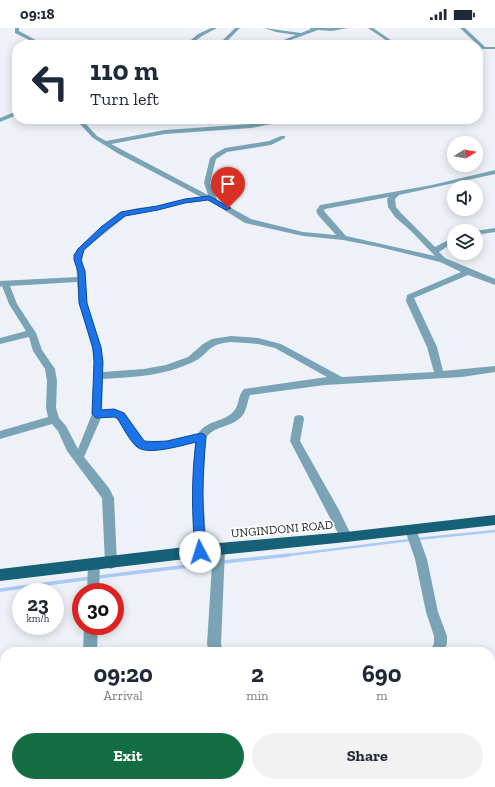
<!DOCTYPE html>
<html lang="en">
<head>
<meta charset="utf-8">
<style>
	body { margin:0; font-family:"Zilla Slab",serif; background:#f2f2f3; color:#1f2937; height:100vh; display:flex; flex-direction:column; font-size:15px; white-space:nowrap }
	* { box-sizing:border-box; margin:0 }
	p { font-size:13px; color:#747a83 }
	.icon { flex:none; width:22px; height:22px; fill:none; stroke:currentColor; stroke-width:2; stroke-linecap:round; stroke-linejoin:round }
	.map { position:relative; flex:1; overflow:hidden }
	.side { position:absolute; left:0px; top:619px; width:495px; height:140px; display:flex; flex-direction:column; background:#fff; border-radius:16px 16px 0 0; box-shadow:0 2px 10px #0003 }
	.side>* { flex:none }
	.banner { position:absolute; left:12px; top:12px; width:471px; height:84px; border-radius:16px; box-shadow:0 2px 10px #0003; background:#fff; color:#1f2937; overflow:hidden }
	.needle { width:26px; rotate:79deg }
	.fabs { position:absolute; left:447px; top:108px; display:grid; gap:8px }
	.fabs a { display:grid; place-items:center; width:36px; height:36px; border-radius:50%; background:#fff; box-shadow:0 2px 10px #0003; font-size:20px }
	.speed { position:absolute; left:12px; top:555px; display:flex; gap:8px; font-size:20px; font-weight:700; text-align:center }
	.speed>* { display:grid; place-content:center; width:52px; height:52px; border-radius:50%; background:#fff; box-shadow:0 2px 10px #0003; line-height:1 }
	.speed small { font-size:10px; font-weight:400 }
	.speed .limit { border:6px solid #d22; background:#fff; color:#111 }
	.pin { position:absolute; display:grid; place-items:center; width:34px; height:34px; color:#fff; margin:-41px -17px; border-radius:50% 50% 50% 0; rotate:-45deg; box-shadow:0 0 4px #0007 }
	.pin .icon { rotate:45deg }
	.me { position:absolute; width:44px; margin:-22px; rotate:355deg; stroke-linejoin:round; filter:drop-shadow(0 0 3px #0008) }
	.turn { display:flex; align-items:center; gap:14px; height:84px; padding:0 12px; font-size:18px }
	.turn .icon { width:52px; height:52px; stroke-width:2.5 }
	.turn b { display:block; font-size:28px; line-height:34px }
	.eta { display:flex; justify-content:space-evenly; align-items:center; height:68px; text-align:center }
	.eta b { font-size:24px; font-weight:700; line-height:28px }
	.primary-button { display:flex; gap:8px; margin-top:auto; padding:8px 12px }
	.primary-button a { flex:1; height:46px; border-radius:24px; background:#136e43; color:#fff; font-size:16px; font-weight:700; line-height:46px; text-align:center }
	.primary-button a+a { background:#f2f2f3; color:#1f2937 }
	.status { display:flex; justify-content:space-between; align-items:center; height:28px; padding:0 20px; background:#fff; direction:ltr }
	.status svg { height:11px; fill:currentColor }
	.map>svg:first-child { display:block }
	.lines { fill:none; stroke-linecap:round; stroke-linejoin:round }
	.stream-far1 { stroke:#a8caf4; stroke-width:2.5 }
	.stream { stroke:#a8caf4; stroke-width:3.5 }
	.minor { fill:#7aa4b5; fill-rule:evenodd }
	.major { fill:#166078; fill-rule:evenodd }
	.route { fill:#1a73e8; stroke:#114b97 }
	.labels { text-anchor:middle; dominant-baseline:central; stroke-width:3.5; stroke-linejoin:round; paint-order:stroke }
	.street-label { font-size:12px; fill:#222325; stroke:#fff }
</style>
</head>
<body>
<div class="status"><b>09:18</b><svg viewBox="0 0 49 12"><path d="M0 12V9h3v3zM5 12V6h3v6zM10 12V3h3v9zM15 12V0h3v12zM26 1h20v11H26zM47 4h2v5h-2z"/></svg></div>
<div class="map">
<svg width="495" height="759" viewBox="0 0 495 759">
	<rect width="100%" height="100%" fill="#eef2f8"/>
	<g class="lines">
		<g class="stream-far1">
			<path d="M417 511 495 503"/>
			<path d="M280 528 410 512"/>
		</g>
		<g class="stream">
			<path d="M223 534 289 527"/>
			<path d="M98 549 214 535"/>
			<path d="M0 562 91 550"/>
		</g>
		<g class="minor">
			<path d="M15 0H19V3L45 17H39L15 5Z"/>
			<path d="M211 0H217L202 8 190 17H185L198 6Z"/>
			<path d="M235 0H240L223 17H218Z"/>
			<path d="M264 0 301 5 311 1 309 0H348L332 3 318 2 277 17H271L296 7 276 4Z"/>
			<path d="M368 0H373L398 17H393Z"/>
			<path d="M460 0H465L485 19H495V21H482Z"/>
			<path d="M82 12 86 13 83 17H78Z"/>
			<path d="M17 83V87L0 94V90Z"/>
			<path d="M79 91H85V95L97 108 106 113 165 102 251 96 282 91H296L251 100 165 106 111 116 208 167 204 155 210 130 216 125 225 120 269 113 281 108H285V110L271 117 227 124 216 131 210 155 217 172 251 191 303 204 336 207 318 187 316 183 320 177 432 157 495 142V146L399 167 395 171 396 179 401 185 435 219 454 209V214L439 224 445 230 495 251V257L468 247 414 270 437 319 443 343 495 338V344L462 349 325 357 250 367C247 374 247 382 242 388 232 400 214 397 206 410L203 464 207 524 205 528 201 530 197 528 195 524C192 487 192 452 195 415 180 418 146 429 135 417 128 410 123 399 117 391L114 389 101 390 84 429 109 460 114 470 117 535 115 539 111 541 107 539 105 535 102 470 67 423 58 403 52 396 0 411V403L48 389 46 380 47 353 45 341 33 323 29 309 0 316V310L26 303 9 276 2 258 0 259V253L77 249C77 238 72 231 77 221L120 184 138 180 158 178 184 171 201 169 119 126 93 110 80 96ZM389 169 387 171 388 179 395 189 411 203 435 228 346 208 324 183 325 181ZM208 172 245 195 303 208 343 212 379 219 440 234 461 244 407 267 406 273 427 319 434 344 342 349 281 316 258 310 231 308 212 311 203 316 188 329 166 337 144 341 103 344 102 320 87 275 85 243 82 232 84 222 126 188 138 184 158 182 184 175ZM77 254 79 275 92 320 94 334 92 386 78 421 66 398 59 390 56 380 57 353 55 341 42 322 36 305 17 276 10 258ZM231 314 258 316 275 320 327 349 244 361C237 368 240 378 233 384 222 395 206 392 198 406L161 414 143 412 125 385 115 381 102 382 103 351C133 349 163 348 191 335 210 327 205 316 231 314Z"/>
			<path d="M134 91H156C151 94 139 94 134 91Z"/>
			<path d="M495 200V204L476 207 475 203Z"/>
			<path d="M299 387 303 388 304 391 300 413 339 482 352 509 350 513 346 514 342 513 290 413 294 391 295 388Z"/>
			<path d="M411 497 415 498 427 531 438 584 447 608V615L444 624H430L434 615V608L426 584 415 531 405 502 407 498Z"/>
			<path d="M219 515 223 517 225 521 221 616 223 624H209L207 616 213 521 215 517Z"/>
			<path d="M94 531 98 533 100 537 99 564H87L88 537 90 533Z"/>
			<path d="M84 598H98L97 624H83Z"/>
			<path d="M72 754H88L87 759H71Z"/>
			<path d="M313 754H334L336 759H315Z"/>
			<path d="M437 754H454L456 759H439Z"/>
		</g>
		<path class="major" d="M495 487V497L346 514 219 527 0 553V541L219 515 346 504Z"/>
	</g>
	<path class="route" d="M209 168 231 180 226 182 208 172 185 175 158 182 125 188 106 202 84 222 81 232 85 243 87 275 101 320 103 334 101 382 114 381 124 385 145 414 167 413 201 405 204 406 206 409C202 447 202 485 206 524L204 527 200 529 197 527 195 524C192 487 191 451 196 414 183 417 148 428 137 419 129 412 123 399 117 390L114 389 96 390 92 386 94 334 93 320 79 275 78 243 74 232V227L79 220 101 199 121 184 157 178 185 171Z"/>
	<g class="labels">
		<g class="street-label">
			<text transform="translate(282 501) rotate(-5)">UNGINDONI ROAD</text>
		</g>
	</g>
</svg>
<div class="fabs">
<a><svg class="needle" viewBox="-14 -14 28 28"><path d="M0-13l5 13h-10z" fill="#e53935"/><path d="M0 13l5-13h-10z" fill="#747a83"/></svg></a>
<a><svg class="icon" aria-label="sound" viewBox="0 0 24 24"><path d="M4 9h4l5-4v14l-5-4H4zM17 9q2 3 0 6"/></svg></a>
<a><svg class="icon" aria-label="layers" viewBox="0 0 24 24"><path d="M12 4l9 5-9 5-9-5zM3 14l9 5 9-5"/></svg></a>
</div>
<div class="speed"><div>23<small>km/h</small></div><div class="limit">30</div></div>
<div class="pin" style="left:228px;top:180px;background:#d93025"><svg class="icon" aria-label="arrive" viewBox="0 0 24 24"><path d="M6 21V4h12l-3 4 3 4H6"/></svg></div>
<svg class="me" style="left:200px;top:524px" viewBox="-20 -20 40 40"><circle r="19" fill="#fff"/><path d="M0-13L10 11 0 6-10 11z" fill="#1a73e8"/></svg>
<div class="banner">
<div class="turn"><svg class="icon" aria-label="left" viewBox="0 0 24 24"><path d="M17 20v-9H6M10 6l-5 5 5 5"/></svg><div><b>110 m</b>Turn left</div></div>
</div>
<section class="side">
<div class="eta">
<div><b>09:20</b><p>Arrival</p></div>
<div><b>2</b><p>min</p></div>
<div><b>690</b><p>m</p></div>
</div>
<div class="primary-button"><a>Exit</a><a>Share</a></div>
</section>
</div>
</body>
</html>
